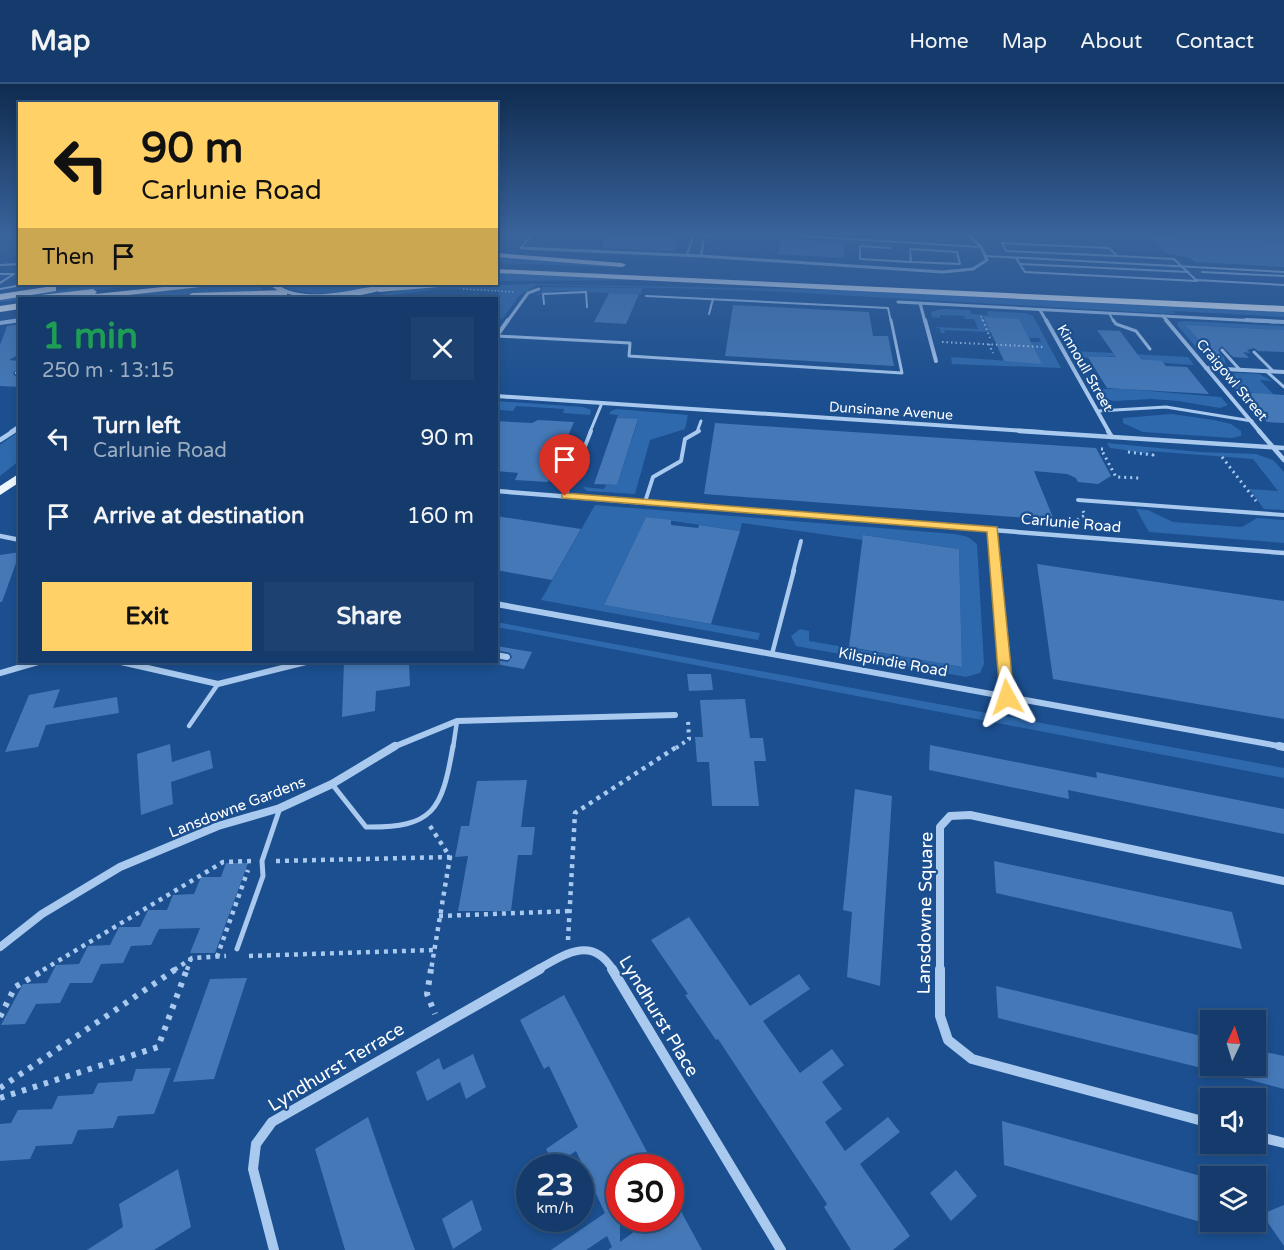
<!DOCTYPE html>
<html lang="en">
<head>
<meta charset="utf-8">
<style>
	body { margin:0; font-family:"Varela Round",sans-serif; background:#1d4271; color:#f1f3f6; height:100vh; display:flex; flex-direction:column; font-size:22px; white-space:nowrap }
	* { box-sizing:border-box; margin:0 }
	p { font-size:20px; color:#9dadc1 }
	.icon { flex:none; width:33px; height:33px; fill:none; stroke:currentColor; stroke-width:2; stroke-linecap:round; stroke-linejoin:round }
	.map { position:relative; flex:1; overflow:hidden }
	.details { position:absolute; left:18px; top:213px; width:480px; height:366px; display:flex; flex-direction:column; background:#143b6b; border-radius:0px; box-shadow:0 3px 9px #0003,0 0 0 2px #33557e }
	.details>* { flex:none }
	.guide { position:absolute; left:18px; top:18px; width:480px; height:183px; border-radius:0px; box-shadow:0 3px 9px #0003,0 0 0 2px #33557e; background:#ffd166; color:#111; overflow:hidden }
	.needle { width:39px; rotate:4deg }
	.tools { position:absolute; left:1200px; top:926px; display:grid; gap:12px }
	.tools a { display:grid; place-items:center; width:66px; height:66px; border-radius:0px; background:#143b6b; box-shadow:0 3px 9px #0003,0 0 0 2px #33557e; font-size:30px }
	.speed { position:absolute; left:516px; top:1070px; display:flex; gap:12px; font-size:30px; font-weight:700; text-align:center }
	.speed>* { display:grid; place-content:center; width:78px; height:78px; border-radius:50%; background:#143b6b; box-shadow:0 3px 9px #0003,0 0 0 2px #33557e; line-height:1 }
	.speed small { font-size:15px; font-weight:400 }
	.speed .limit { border:9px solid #d22; background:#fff; color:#111 }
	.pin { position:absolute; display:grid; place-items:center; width:51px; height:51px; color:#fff; margin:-62px -26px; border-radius:50% 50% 50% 0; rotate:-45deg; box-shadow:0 0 6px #0007 }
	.pin .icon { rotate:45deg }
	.me { position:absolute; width:66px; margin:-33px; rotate:355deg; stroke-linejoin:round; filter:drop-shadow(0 0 4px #0008) }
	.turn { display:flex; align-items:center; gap:21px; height:126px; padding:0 24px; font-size:27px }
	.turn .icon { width:78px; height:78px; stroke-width:2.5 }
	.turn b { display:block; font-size:42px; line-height:51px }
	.then { display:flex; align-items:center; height:57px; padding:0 24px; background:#0003; gap:12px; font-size:22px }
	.round { display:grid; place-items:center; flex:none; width:63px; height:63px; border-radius:0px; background:#1d4271 }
	.summary { display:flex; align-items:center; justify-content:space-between; height:102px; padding:0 24px }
	h1 { font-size:36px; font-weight:700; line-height:45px; color:#1e9e55 }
	.cta { display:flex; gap:12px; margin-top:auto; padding:12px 24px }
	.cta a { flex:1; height:69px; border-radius:0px; background:#ffd166; color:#111; font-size:24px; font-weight:700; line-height:69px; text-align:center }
	.cta a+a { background:#1d4271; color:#f1f3f6 }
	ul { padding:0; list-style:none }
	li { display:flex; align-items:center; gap:18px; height:78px; padding:0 24px }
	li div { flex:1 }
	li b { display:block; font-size:22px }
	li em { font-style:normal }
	header { display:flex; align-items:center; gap:36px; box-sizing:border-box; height:84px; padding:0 30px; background:#143b6b; border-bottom:2px solid #33557e }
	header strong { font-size:28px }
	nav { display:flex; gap:33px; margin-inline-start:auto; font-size:21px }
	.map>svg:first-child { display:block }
	.green { fill:#2e69ad }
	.building { fill:#4478b7 }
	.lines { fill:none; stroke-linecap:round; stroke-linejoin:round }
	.path-far5 { stroke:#a9c9ee; stroke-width:1.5; stroke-dasharray:1.5 2; stroke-linecap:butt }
	.path-far4 { stroke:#a9c9ee; stroke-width:2; stroke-dasharray:1.5 3; stroke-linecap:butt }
	.path-far3 { stroke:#a9c9ee; stroke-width:3; stroke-dasharray:2 4; stroke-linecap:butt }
	.path-far2 { stroke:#a9c9ee; stroke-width:4; stroke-dasharray:3 4.5; stroke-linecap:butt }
	.path-far1 { stroke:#a9c9ee; stroke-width:4.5; stroke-dasharray:4 5; stroke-linecap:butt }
	.path { stroke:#a9c9ee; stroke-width:6; stroke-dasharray:4.5 7; stroke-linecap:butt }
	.service-far4 { stroke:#a9c9ee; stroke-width:2 }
	.service-far3 { stroke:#a9c9ee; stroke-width:3 }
	.service-far2 { stroke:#a9c9ee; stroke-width:4 }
	.service-far1 { stroke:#a9c9ee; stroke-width:4.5 }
	.service { stroke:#a9c9ee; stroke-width:5 }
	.minor-far5 { stroke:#a9c9ee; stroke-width:3 }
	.minor-far4 { stroke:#a9c9ee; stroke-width:4 }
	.minor-far3 { stroke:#a9c9ee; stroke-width:4.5 }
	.minor-far2 { stroke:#a9c9ee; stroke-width:6 }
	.minor-far1 { stroke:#a9c9ee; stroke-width:8 }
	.minor { stroke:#a9c9ee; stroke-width:10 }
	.primary { fill:#f0f6ff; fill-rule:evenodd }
	.trunk { fill:#f8faff; fill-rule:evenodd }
	.route { fill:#ffd166; stroke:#a68842; stroke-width:1.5 }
	.labels { text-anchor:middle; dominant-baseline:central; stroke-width:4.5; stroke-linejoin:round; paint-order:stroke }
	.far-street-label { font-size:14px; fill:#fff; stroke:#1b4f8f }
	.street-label { font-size:15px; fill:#fff; stroke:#1b4f8f }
	.near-street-label { font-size:18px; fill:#fff; stroke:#1b4f8f }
</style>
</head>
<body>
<header>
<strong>Map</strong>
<nav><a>Home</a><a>Map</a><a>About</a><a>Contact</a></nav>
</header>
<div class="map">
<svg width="1284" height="1166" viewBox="0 0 1284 1166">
	<rect width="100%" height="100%" fill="#1b4f8f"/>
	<g class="green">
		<path d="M496 173 610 181 609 183 497 179Z"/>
		<path d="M497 189 668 196 497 197Z"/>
		<path d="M103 200H145L0 218V214Z"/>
		<path d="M230 200H261L262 206 140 214H99Z"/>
		<path d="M281 200H385C355 209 312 215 282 202Z"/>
		<path d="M532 200 885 207 1284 227V233L1173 227 1175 230 747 206 536 201 519 212 503 234 497 235 496 214 500 207 442 205 366 214 410 204Z"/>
		<path d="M543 203 643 204 641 210 556 207 534 212 542 207Z"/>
		<path d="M941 225 970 226 972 230 988 231 987 227 1025 229 1033 232 1061 284 952 280 951 273 1041 279 1028 258H1041L1039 254H1028L1026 250 944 246 945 249H941L940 245 936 243 978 245 974 235H965L964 232 940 231V234L932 233 931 228Z"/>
		<path d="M1184 237 1284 242V246L1185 241 1212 272 1224 273 1226 281C1205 279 1191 256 1177 241L1178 238Z"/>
		<path d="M1074 267 1188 273 1194 281C1177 280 1160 279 1144 275 1120 269 1098 275 1079 274Z"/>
		<path d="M1237 289 1259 290 1272 297 1260 296 1284 322 1260 328 1264 335 1260 334 1241 313 1261 314 1257 309 1237 308 1224 293Z"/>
		<path d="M1098 305H1125L1221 313 1228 321 1220 324 1178 317 1152 315 1114 317 1104 315Z"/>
		<path d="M497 317 583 323 591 326 590 331 563 329 564 325 516 322 513 327 497 326Z"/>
		<path d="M617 325 688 331 685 345 650 356 635 410 587 407 583 403 604 405 606 401H617L638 336 617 334 618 331 609 330 611 327Z"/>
		<path d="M1172 330 1214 336 1231 340 1241 347V352L1232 354 1143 348 1123 339V334Z"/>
		<path d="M19 347V377L0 392V361Z"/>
		<path d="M1107 359 1200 368 1256 370 1273 376 1284 388V426L1264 425 1249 405 1278 407 1253 375 1149 367 1150 370C1136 369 1124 365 1110 364Z"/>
		<path d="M595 421 955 450 968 453 977 460 984 580 980 589 966 593 796 562 791 552 800 545 809 547V557L962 583 959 465 864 451 863 456 742 439 740 447 646 433 604 521 760 549 758 556 541 516Z"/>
		<path d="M1136 425 1148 426 1173 438 1242 443 1257 434 1284 436V459L1149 448Z"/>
		<path d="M496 538 1284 684V694L497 543Z"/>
	</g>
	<g class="building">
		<path d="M603 149H680L674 167 603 164Z"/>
		<path d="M1149 152 1284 157V183L1195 178 1190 174 1166 169Z"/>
		<path d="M782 154 845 158 844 174 778 170Z"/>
		<path d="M609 209 639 210 626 240 594 238Z"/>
		<path d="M733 221 869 228 873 252H888L894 282 725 272Z"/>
		<path d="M984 233 1019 235 1042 280 1004 277Z"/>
		<path d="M20 240V270L9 276 20 277V283L13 289 15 292H20V303L0 302V261L7 242Z"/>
		<path d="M1185 241 1284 246V268L1258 267 1254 264 1247 266 1250 269 1243 268 1249 274 1233 273 1222 262 1218 266 1223 273 1213 272Z"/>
		<path d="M1097 246 1120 247 1141 275 1162 277 1166 282 1187 283 1209 310 1107 304 1088 273H1116Z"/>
		<path d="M1241 308 1284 311V339L1267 338Z"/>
		<path d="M617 334 638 335 617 401 594 400Z"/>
		<path d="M538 336 574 338 548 398 515 396 518 389 496 387V337L532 339Z"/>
		<path d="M715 339 1096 364 1111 392 1098 400 1078 398 1076 394 1067 390 1034 387 1054 436 704 410Z"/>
		<path d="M496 432 581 445 552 496 496 486Z"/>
		<path d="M646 433 671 436V441L698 444 699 441 740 447 711 540 604 521Z"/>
		<path d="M863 451 959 465 962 583 849 563Z"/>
		<path d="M20 468 2 518H0V471Z"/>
		<path d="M1037 480 1284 517V635L1053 595Z"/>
		<path d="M496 562 532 568 524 585 496 580V576L508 578 512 573 510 569 496 566Z"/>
		<path d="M344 578H409L410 602 376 607 375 627 342 633Z"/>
		<path d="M687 590H711L713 606 689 607Z"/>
		<path d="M60 605 53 624 117 613 119 629 46 641 38 663 5 668 29 611Z"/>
		<path d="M745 615 750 654H763L766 677H754L759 722H712L709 678H697L695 653H703L700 616Z"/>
		<path d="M170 660 172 678 210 666 213 684 171 698 173 720 141 731 137 670Z"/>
		<path d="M930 661 1097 694 1096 688 1284 725V750L1068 706 1069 715 929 686Z"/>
		<path d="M527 696 521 743H535L532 771H518L511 827H458L468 772 455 773 461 742H469L477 697Z"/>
		<path d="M855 705 892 712 880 902 847 893 852 828 843 826Z"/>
		<path d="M994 777 1232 828 1242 865 996 809Z"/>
		<path d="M226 779H248L215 869H190L200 844 159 845 151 861 131 862 123 879 101 880 92 899H70L60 919 36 920 25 940 1 941 23 900 47 899 56 881 79 880 88 862 110 861 119 843H140L148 826H167L173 811 194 810 201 793H221Z"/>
		<path d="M689 833 750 922 799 890 810 905 763 937 800 989 832 965 844 981 822 998 842 1025 825 1038 845 1067 888 1033 900 1048 860 1080 910 1152 893 1166H851L824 1123 827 1120 718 955 716 956 685 911 688 910 651 856Z"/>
		<path d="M247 894 214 995 173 998 210 895Z"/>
		<path d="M996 902 1210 954V986L998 934Z"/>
		<path d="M564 911 655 1083H620V1158L653 1134H670V1107L702 1166H608L612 1163 607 1152 586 1166H551L605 1129 576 1067 554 1081 546 1065 578 1043 549 982 544 985 520 936Z"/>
		<path d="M1256 966 1284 972V1005L1215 987 1216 981H1256Z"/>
		<path d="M473 970 486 1003 466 1015 460 998 427 1017 416 988 439 974 443 986Z"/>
		<path d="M171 984 154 1030 118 1032 113 1044 78 1046 72 1060 36 1062 30 1075 0 1077V1040L11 1039 18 1026 52 1025 58 1012 93 1010 98 999 132 997 136 985Z"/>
		<path d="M368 1033 393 1106 415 1166H345L315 1065Z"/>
		<path d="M1002 1037 1201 1092 1211 1141 1004 1081Z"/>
		<path d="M178 1085 191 1143 154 1166H87L123 1143 119 1120Z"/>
		<path d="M956 1086 977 1112 951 1137 930 1109Z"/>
		<path d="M472 1116 482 1146 453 1165 442 1135Z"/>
		<path d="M1284 1121V1162L1262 1130Z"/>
	</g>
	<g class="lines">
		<g class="path-far5">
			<path d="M463 205 515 208"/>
			<path d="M981 232 983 238"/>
		</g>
		<g class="path-far4">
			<path d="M983 236 990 254"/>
			<path d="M942 258 1044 263"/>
			<path d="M989 260 993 269"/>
		</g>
		<g class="path-far3">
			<path d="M1103 365H1101L1116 393 1139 394"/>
			<path d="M1128 368 1153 371 1152 369"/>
			<path d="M1222 373 1256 417"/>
			<path d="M1072 439 1085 431 1083 427"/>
		</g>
		<path class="path-far2" d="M676 664 689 655 688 635"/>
		<g class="path-far1">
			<path d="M430 742 450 773 431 886"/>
			<path d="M276 777 450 773"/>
			<path d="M439 832 570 827"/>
			<path d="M568 856 575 729 678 662"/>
			<path d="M249 872 434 866"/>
			<path d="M217 873 248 786"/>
			<path d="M43 886 223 778 251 777"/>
			<path d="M174 886 192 874 226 872"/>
			<path d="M187 886 191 874"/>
		</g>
		<g class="path">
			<path d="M431 885 427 910 435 930"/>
			<path d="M0 933 15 903 46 885"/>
			<path d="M0 1004 176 885"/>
			<path d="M0 1014 158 963 187 885"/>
		</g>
		<g class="service-far4">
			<path d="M751 149 981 163"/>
			<path d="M1002 159 1109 164 1117 172 1174 175 1197 197 1025 188 1016 174"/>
			<path d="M1002 159 1006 167 1117 172"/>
			<path d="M521 164 533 149"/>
			<path d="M890 164 860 162V175L911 178"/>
			<path d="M910 165 957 168 960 180 911 178Z"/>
			<path d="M687 171 694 149"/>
			<path d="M701 172 704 153 715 149"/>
			<path d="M986 172 1284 188"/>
			<path d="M1020 180 1188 188"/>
			<path d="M0 181 20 180"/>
			<path d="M1202 188 1284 192"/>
			<path d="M0 190H14L0 199"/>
			<path d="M1196 196 1284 201"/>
			<path d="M0 205 27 200"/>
			<path d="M646 212 888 224 891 238"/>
			<path d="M544 220 543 210 586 208 587 223"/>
			<path d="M1109 229 1114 238"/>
			<path d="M709 230 713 215"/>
		</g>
		<g class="service-far3">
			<path d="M1113 236 1116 240 1136 247 1150 265"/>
			<path d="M498 252 630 259 629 272 902 289 891 236"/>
			<path d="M1222 266 1240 286"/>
			<path d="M1254 268 1273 287"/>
			<path d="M1266 287 1284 303"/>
			<path d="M1098 327 1166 323 1252 337"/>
			<path d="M590 348 602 319"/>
			<path d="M697 348 701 337"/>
		</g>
		<g class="service-far2">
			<path d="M565 412 591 347"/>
			<path d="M1078 416 1284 431"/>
			<path d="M645 418 653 393 681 377 685 355 699 347"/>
			<path d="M793 488 801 457"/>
		</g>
		<g class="service-far1">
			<path d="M772 570 794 486"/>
			<path d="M189 642 218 600"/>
			<path d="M453 664 457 637"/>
		</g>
		<g class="service">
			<path d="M332 700 366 743C434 744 442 726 453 662"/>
			<path d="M237 865 263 792 262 777 280 724"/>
		</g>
		<g class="minor-far5">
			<path d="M521 164 701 172 943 188 973 185 987 176 981 163 966 149"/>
			<path d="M898 218 1275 238"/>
			<path d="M920 219 925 238"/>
			<path d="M1040 226 1047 238"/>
			<path d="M1163 232 1168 238"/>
			<path d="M10 238 20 236"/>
			<path d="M507 238 528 209 539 205"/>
		</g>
		<g class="minor-far4">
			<path d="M925 236 936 277"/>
			<path d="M1046 236 1109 348"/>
			<path d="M1166 236 1260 348"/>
			<path d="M1246 236 1284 238"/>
			<path d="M0 239 20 236"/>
			<path d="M496 253 508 236"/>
			<path d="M1206 284 1284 288"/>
			<path d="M17 289 20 287"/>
			<path d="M496 312 1042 348"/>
			<path d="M11 348 20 342"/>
		</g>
		<g class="minor-far3">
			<path d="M1019 347 1284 364"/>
			<path d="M1108 347 1112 353"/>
			<path d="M1259 347 1284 376"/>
			<path d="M0 356 14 347"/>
			<path d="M496 407 1284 469"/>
			<path d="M993 445 997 488"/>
			<path d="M0 452 20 456"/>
		</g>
		<g class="minor-far2">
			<path d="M996 486 1007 613"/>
			<path d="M496 520 1284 663"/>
			<path d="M496 571 507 573"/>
			<path d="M121 578 218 600 306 578"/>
			<path d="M0 589 38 578"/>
			<path d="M391 664 457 637 675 631"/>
		</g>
		<g class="minor-far1">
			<path d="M1279 662 1284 663"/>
			<path d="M0 863 42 830 120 783 218 742 280 724 332 700 395 662"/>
			<path d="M537 886C565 870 592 851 613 886"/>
			<path d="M940 886V743L950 732 970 731 1284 797"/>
		</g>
		<g class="minor">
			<path d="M612 885 781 1166"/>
			<path d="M940 885V932L948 956 972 975 1210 1039"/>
			<path d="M1256 1052 1284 1059"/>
			<path d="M274 1166 253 1085 256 1060 272 1038 540 885"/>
		</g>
		<g class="primary">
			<path d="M269 200H277C299 217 338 209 364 204 375 203 385 199 396 200 372 215 290 222 269 200Z"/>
			<path d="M20 389V398L0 411V402Z"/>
		</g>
		<g class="trunk">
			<path d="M496 169 622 179 626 181 622 183 496 173Z"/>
			<path d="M496 185 1284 222V228L496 189Z"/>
			<path d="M192 200H214L210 202 101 214H78L79 212 37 214 41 211 93 205 97 208 95 210Z"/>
			<path d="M422 200H455L451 202 379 208 375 205 379 202Z"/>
			<path d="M53 202 56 203V207L0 216V210Z"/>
			<path d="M284 206 287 207V211L194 214 188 212 192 209Z"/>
			<path d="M20 219V225L0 228V222Z"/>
		</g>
	</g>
	<linearGradient id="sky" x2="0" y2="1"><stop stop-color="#0f2b4f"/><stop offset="0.48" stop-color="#39639b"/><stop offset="1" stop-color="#39639b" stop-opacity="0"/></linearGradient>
	<rect width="1284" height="312" fill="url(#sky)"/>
	<path class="route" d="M565 409 997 443 1014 613 1007 618 1000 613 987 448 562 414V410Z"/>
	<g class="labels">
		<g class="far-street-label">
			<text transform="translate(1085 284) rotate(60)">Kinnoull Street</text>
			<text transform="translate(1232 296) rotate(50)">Craigowl Street</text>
			<text transform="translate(891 327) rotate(4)">Dunsinane Avenue</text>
		</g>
		<g class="street-label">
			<text transform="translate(1071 439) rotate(5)">Carlunie Road</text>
			<text transform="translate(893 578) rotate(10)">Kilspindie Road</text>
			<text transform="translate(237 723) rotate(-21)">Lansdowne Gardens</text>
		</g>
		<g class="near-street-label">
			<text transform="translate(925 829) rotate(-89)">Lansdowne Square</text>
			<text transform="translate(659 932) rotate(59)">Lyndhurst Place</text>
			<text transform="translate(336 983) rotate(-31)">Lyndhurst Terrace</text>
		</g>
	</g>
</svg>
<div class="tools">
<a><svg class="needle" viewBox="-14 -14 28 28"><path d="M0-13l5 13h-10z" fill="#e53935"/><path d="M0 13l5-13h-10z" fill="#9dadc1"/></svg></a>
<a><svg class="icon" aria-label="sound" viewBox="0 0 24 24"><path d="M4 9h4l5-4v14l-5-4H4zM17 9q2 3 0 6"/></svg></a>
<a><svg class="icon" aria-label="layers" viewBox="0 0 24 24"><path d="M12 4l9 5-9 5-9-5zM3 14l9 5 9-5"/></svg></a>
</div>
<div class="speed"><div>23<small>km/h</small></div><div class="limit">30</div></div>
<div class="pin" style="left:565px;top:412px;background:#d93025"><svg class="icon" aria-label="arrive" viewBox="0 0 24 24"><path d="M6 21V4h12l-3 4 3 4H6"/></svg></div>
<svg class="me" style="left:1007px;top:613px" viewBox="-20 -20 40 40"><path d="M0-17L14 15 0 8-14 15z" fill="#ffd166" stroke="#fff" stroke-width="4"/></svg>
<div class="guide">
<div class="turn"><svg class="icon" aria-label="left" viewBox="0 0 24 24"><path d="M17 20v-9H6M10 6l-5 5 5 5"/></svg><div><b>90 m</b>Carlunie Road</div></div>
<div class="then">Then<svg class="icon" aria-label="arrive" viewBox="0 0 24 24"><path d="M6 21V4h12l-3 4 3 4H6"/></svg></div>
</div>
<section class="details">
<div class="summary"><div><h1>1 min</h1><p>250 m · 13:15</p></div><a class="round"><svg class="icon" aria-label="close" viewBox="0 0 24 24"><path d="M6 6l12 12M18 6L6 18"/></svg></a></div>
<ul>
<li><svg class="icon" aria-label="left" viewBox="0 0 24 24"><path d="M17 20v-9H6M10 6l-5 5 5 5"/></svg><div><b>Turn left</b><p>Carlunie Road</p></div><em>90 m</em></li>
<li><svg class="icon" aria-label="arrive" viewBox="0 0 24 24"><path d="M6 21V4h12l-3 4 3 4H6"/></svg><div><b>Arrive at destination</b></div><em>160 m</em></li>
</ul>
<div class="cta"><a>Exit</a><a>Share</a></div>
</section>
</div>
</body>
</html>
